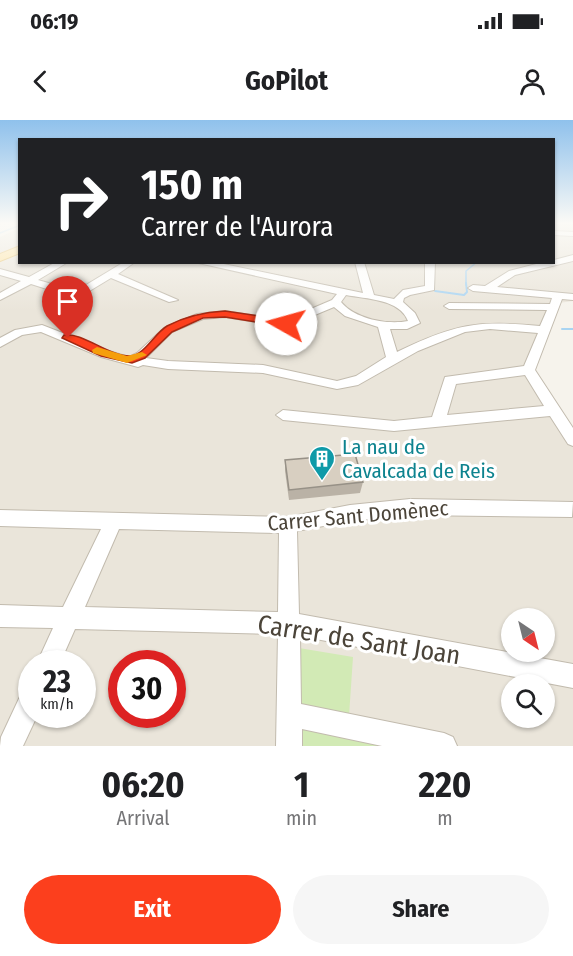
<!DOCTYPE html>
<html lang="en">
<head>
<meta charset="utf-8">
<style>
	body { margin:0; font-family:"Fira Sans Condensed",sans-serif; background:#f6f6f6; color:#202124; height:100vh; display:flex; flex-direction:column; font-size:22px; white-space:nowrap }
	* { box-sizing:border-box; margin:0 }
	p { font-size:20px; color:#757577 }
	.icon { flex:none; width:33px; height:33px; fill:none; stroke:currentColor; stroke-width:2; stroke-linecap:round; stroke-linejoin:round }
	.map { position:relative; height:626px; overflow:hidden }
	.panel { display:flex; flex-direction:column; background:#fff; flex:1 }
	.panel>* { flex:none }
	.hud { position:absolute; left:18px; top:18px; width:537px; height:126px; border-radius:0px; box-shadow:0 2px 4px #0004; background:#202124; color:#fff; overflow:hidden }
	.needle { width:39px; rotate:145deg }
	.controls { position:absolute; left:501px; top:488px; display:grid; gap:12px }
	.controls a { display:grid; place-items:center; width:54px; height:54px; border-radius:50%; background:#fff; box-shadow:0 2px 4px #0004; font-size:30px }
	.speed { position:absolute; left:18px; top:530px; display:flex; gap:12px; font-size:30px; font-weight:700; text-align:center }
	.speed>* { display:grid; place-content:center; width:78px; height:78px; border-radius:50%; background:#fff; box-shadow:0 2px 4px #0004; line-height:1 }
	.speed small { font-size:15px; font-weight:400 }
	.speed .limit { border:9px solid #d22; background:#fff; color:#111 }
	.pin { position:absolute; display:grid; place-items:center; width:51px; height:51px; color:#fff; margin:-62px -26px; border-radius:50% 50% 50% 0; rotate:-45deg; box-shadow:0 0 6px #0007 }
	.pin .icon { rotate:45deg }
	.me { position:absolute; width:66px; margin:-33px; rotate:277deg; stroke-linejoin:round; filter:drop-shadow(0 0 4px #0008) }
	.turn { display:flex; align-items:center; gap:21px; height:126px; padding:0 24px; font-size:27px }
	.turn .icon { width:78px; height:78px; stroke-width:2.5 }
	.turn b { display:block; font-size:42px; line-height:51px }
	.eta { display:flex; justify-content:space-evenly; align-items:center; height:102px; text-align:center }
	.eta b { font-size:36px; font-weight:700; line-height:42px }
	.action { display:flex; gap:12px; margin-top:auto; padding:12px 24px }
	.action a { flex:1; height:69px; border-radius:36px; background:#fc3f1d; color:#fff; font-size:24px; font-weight:700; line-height:69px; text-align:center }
	.action a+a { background:#f6f6f6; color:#202124 }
	.status { display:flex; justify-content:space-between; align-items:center; height:42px; padding:0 30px; background:#fff; direction:ltr }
	.status svg { height:16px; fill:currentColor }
	header { display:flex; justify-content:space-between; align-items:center; height:78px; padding:0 24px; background:#fff; font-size:27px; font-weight:700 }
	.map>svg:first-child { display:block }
	.residential { fill:#eae5da; fill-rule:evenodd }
	.green { fill:#d2eab5 }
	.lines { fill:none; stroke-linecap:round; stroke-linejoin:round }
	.stream-far1 { stroke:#a9d4f2; stroke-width:1.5 }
	.stream { stroke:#a9d4f2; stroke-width:2 }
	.minor-casing { stroke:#c2bbae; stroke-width:2 }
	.major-casing { stroke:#e6c16a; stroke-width:2 }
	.minor { fill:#fff; fill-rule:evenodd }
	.major { fill:#ffe39c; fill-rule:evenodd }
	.wall { fill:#bab2a6 }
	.building { fill:#d8cfc1; stroke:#979187; stroke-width:1.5 }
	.route { fill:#fc3f1d; stroke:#a42913; stroke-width:1.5 }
	.slow { fill:#f59e0b }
	.labels { text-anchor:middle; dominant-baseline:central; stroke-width:6; stroke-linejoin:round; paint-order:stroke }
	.culture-label { font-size:21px; fill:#0d838f; stroke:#fff; text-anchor:start }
	.street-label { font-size:21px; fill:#4b4439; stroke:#fff }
	.near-street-label { font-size:26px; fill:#4b4439; stroke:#fff }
</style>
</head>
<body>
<div class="status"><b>06:19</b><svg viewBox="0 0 49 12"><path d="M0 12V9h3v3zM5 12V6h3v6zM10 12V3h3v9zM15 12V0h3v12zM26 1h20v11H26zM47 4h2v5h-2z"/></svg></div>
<header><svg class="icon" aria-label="back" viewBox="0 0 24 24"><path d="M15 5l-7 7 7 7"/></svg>GoPilot<svg class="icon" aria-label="person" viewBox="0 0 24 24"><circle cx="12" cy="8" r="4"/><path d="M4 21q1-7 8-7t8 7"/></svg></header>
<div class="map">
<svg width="573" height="626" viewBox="0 0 573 626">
	<rect width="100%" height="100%" fill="#f6f3ec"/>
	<path class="residential" d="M554 103H573V181L559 183 534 254 573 311V626H0V117L19 108 20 142H554ZM512 498H544V531H512ZM32 543H82V594H32ZM122 543H172V594H122ZM512 564H544V597H512Z"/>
	<path class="green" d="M299 528 353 537 349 596 406 626H298Z"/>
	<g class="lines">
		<g class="stream-far1">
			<path d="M0 113 20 105"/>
			<path d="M466 165V151L477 142"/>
		</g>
		<g class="stream">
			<path d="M435 171 464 175 467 172 466 163"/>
			<path d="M562 209H573"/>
		</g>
		<defs>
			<g id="minor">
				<path d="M554 111 573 112V116L554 115Z"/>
				<path d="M573 135V141L515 155 497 167 573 174V180L562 179 535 250 573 308V326L568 324 550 296 394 311 283 300 276 295 283 290 394 301 432 297 445 257 524 246 538 213 490 209 465 212 418 231 358 265 337 269 263 253 168 249 143 245 138 247 101 237 41 212 22 215 0 227V218L15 210 42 205 109 231 129 237 137 233 164 208 197 194 225 191 285 200 332 180 337 174 194 142H214L363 173 355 142H364L374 175 394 179 403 170 425 166V142H435L434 170 410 175 404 178 403 182 415 193 420 203 407 209H390L397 232C455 204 477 200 540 206L547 190 449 189 444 186 449 183 550 184 552 178 473 171 468 168 473 165 485 166 509 151 544 142H554V140ZM346 175C366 179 400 179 408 201 387 205 355 199 341 182ZM334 187 345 196 378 207 386 237 356 256 337 261 263 245 168 241 146 238 172 212 203 199 225 197 286 207ZM525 255 544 286 447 295 456 264Z"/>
				<path d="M56 142H68L38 160 76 171 124 142H135L118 154 178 180 169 182 111 158 58 190 54 189V185L69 176 31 164 0 180V173L21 161 0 155V149L29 157Z"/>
				<path d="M410 379 573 382 572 397 410 395 350 401 297 411 299 494 573 544V568L300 516 301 584 444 613 453 617 457 626H382L302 609V626H276L278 514 75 509 60 543H37L53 508 0 507V485L63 487 101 409 0 406V390L288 397 350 385ZM119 409 279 413 278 492 85 487Z"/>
				<path d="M32 567V594H38L23 626H0L1 617 23 570Z"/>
			</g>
			<path id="major" d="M20 126V133L0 141V134Z"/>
		</defs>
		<use href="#minor" class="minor-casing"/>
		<use href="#major" class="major-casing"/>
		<use href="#minor" class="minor"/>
		<use href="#major" class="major"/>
	</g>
	<path class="wall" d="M285 340 363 362 360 373 289 380 285 351Z"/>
	<path class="building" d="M355 334 363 362 289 370 285 340Z"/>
	<linearGradient id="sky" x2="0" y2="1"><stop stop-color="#8fc1ec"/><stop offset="0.54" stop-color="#fbfaf6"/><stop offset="1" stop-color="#fbfaf6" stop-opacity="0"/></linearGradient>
	<rect width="573" height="191" fill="url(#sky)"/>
	<path class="route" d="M225 191 286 200 291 204 286 207 225 197 203 198 172 212 145 238 132 243 101 236 62 218 64 215C83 212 109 237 131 236 144 235 155 213 167 206 186 196 204 192 225 191Z"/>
	<path class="slow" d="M97 227 127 236 142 232 147 235 127 243 93 233 92 230Z"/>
	<defs>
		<symbol id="building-pin" viewBox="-11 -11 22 30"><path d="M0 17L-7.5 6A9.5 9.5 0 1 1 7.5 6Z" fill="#0f9aa8" stroke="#fff"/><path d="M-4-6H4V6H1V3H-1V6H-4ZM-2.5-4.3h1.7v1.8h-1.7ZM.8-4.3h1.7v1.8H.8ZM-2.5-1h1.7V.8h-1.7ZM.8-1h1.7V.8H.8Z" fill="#fff"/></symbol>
	</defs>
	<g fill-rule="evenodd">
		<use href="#building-pin" x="307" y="324" width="30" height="40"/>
	</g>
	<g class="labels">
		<g class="culture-label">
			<text x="342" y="327">La nau de<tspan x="342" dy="24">Cavalcada de Reis</tspan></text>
		</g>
		<g class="street-label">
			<text transform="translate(358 396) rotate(-5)">Carrer Sant Domènec</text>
		</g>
		<g class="near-street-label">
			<text transform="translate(359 520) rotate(9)">Carrer de Sant Joan</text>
		</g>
	</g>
</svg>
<div class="controls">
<a><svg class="needle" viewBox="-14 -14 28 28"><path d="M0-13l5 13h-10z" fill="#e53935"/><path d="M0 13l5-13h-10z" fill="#757577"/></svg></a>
<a><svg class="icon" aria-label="search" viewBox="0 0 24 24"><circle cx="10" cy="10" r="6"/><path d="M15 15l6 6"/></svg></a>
</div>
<div class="speed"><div>23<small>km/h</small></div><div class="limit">30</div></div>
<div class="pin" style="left:68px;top:218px;background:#d93025"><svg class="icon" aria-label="arrive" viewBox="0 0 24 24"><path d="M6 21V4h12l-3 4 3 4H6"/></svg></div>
<svg class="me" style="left:286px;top:204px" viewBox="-20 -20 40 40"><circle r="19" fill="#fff"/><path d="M0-13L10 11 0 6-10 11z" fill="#fc3f1d"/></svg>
<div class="hud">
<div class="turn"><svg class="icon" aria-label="right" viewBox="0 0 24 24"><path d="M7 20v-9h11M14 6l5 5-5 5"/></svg><div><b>150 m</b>Carrer de l'Aurora</div></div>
</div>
</div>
<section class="panel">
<div class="eta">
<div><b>06:20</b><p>Arrival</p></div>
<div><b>1</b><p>min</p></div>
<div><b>220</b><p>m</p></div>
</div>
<div class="action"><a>Exit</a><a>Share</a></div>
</section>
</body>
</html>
